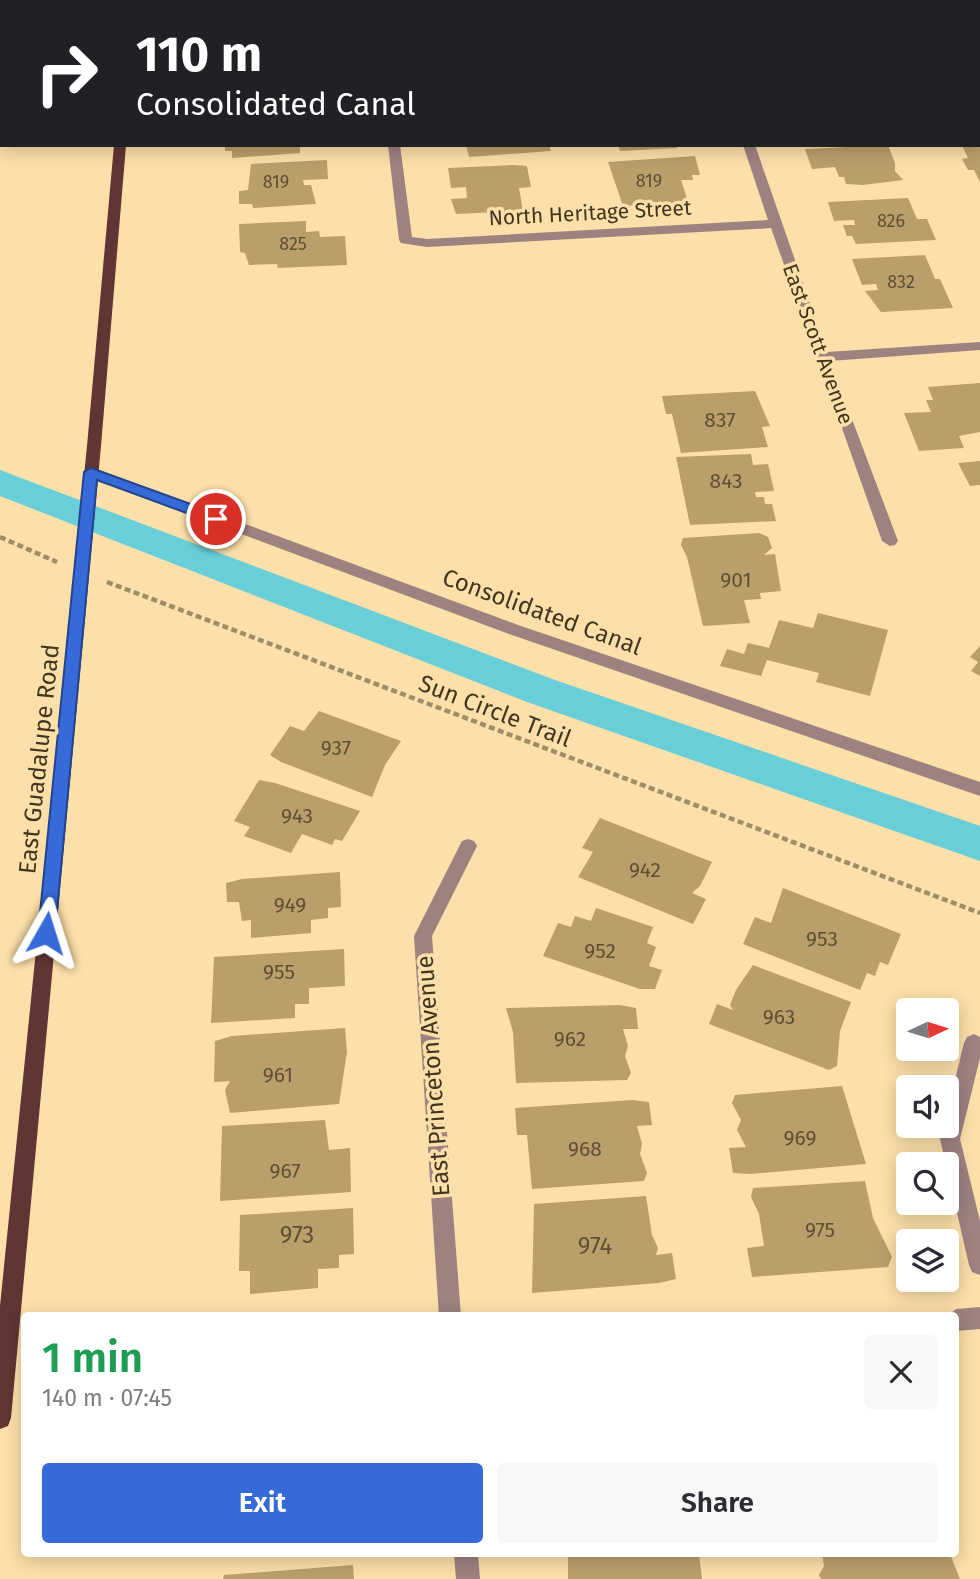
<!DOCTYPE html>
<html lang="en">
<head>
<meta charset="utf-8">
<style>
	body { margin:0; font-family:"Fira Sans",sans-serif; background:#f7f7f7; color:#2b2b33; height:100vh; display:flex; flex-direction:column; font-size:26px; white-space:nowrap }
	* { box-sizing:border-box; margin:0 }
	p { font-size:23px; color:#7c7c81 }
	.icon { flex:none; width:38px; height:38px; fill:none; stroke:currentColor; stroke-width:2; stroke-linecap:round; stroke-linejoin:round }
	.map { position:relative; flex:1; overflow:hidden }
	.sheet { position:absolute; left:21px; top:1312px; width:938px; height:245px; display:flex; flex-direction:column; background:#fff; border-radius:7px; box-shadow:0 4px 18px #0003 }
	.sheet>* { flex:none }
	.hud { position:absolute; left:0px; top:0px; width:980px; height:147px; box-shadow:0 4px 18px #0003; background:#202124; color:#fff; overflow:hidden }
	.needle { width:46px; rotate:86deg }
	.buttons { position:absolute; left:896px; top:998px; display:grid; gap:14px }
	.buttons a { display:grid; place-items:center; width:63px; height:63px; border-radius:7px; background:#fff; box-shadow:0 4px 18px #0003; font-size:35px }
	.pin { position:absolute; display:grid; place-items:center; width:60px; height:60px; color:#fff; margin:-30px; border:4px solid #fff; border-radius:50%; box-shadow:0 2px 7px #0007 }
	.me { position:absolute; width:77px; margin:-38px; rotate:6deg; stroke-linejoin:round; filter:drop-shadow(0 0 5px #0008) }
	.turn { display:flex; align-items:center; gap:24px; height:147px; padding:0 21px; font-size:32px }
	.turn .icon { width:91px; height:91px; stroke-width:2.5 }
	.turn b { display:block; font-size:49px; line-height:60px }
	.round { display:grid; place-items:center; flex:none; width:74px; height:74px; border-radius:7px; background:#f7f7f7 }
	.overview { display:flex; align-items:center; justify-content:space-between; height:119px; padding:0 21px }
	h1 { font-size:42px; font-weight:600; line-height:52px; color:#1e9e55 }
	.cta { display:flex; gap:14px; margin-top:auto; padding:14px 21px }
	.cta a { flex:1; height:80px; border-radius:7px; background:#366ad9; color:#fff; font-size:28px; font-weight:600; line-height:80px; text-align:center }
	.cta a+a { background:#f7f7f7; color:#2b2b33 }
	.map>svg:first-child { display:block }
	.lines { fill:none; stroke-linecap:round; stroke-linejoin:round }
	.canal { fill:#68cfd8; fill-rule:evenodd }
	.building { fill:#ba9f6b }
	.path { stroke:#a08c65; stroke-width:4.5; stroke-dasharray:6 3.5; stroke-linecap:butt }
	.minor { fill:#9e8280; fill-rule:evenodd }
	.major { fill:#613533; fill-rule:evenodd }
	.route { fill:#366ad9; stroke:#23458d; stroke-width:2 }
	.labels { text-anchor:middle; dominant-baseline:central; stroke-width:7; stroke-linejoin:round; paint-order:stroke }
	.far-number-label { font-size:18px; fill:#5f5033 }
	.far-street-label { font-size:21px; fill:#413620; stroke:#fcdfa9 }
	.number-label { font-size:21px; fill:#5f5033 }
	.street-label { font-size:24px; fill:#413620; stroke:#fcdfa9 }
	.near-number-label { font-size:24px; fill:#5f5033 }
</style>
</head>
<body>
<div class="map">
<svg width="980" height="1579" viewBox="0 0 980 1579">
	<rect width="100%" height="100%" fill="#fcdfa9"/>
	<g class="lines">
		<path class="canal" d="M0 470 555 680 980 826V861L527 702 0 496Z"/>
	</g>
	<g class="building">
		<path d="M225 145H300V153L232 158V151H225Z"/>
		<path d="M466 145H549L551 151 469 157Z"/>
		<path d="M618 145H676L677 148 620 151Z"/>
		<path d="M888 145 895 163V171L903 180 863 185 846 184 844 177H839L835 167 812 169 805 149Z"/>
		<path d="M962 145H980V182L974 170H968L962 159 968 158Z"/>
		<path d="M695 156 700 175H692L693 180H681L688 202 623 206 608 162Z"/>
		<path d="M327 160 328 179 303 180 304 185H311L316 204 253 208 252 204H239V191L248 190 251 164Z"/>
		<path d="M514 165 527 166 531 187 519 188 523 211 456 214 451 199 467 198 466 187 451 188 448 168Z"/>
		<path d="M908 198 917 219H927L936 240 856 244 852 236H847L843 225H855L854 220 834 221 828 202Z"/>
		<path d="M306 221V232L319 231 320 237 345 236 347 265 278 268 277 264 249 265 245 253 240 252 239 224Z"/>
		<path d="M925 255 935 279H940L953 308 881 312 865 291 878 290 876 284 862 285 852 259Z"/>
		<path d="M980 383V432L959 436 964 448 919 451 904 413 931 412 926 400H933L928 387Z"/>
		<path d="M755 391 770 426 762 427 768 447 681 453 672 414H666L662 396Z"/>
		<path d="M751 454 753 465 768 464 774 491 755 492 756 497H764L765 504H772L776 521 690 525 676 457Z"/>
		<path d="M980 461V485L970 486 958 463Z"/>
		<path d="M759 533 768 537 772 548 764 555 775 554 781 591 760 593 761 599 744 600 750 623 703 626 687 557 681 545 683 538Z"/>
		<path d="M818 613 888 630 870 696 816 682 819 673 767 660 761 676 720 666 727 649 744 654 748 643 769 648 779 620 813 628Z"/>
		<path d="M980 646V676L971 671 978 662 970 657Z"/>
		<path d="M319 711 401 741 385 765 372 797 281 762 270 755 290 726 304 731Z"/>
		<path d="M259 780 275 783 360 811 342 841 335 839 332 845 302 834 291 853 244 836 250 827 234 821Z"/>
		<path d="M600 818 712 862 700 886 692 893 706 899 693 924 578 877 593 852 582 848Z"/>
		<path d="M340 872 341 907 328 908V918L311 920V933L251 938V920L242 921 239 902H227L226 883 242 879Z"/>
		<path d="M783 888 901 934 888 965 880 962 875 976 867 973 860 990 743 944 755 917 771 923Z"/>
		<path d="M596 908 653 927 647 943 656 947 649 966 662 970 655 989H640L543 956 558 923 571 927 575 916 591 921Z"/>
		<path d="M344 949 345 986 309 988V1004H295V1018L211 1023 214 957Z"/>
		<path d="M753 965 851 1002 840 1031 837 1066 829 1070 709 1024 717 1004 733 1010 730 1005 736 990Z"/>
		<path d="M620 1005 636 1008 638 1029H623L628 1046 625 1056 631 1073 627 1080 516 1083 513 1032 506 1008Z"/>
		<path d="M345 1028 347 1052 339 1104 230 1113 225 1090 230 1081 214 1082 215 1041 232 1036Z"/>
		<path d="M842 1086 866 1164 750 1174 733 1173 729 1148 746 1147 737 1130 741 1120 732 1103 735 1095Z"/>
		<path d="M632 1100 649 1102 652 1125 637 1126 642 1144 640 1154 647 1173 644 1181 532 1189 527 1135H517L515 1108Z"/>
		<path d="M325 1120 329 1150 350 1148 351 1192 220 1201 222 1126Z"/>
		<path d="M865 1181 873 1218 892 1257 888 1267 752 1277 747 1248 764 1246 759 1214 751 1197 753 1188Z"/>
		<path d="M646 1196 652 1235 658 1248 656 1255 672 1253 676 1279 659 1283 532 1293 534 1204Z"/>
		<path d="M353 1208 354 1254 339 1255V1268L318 1269V1288L250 1294V1271H239L240 1215Z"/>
		<path d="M568 1554H699L702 1579H568Z"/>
		<path d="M822 1554H950L960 1579H821L819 1575 824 1566Z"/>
		<path d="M353 1565 354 1579H223L224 1575Z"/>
	</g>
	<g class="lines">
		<g class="path">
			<path d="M0 537 57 562"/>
			<path d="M107 582 980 913"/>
		</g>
		<g class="minor">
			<path d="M693 0H705L706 2H694Z"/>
			<path d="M388 145H400L412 237 427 239 768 220 743 145H755L827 352 980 342V350L830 361 898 541 895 545 890 546 882 541 771 228 427 247 401 243 399 240Z"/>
			<path d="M91 467 521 626 980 782V796L509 634 86 476 83 472 86 468Z"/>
			<path d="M468 839 474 841 477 846 432 936 461 1316H439L414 936 462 841Z"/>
			<path d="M974 1034 980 1037V1058L960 1139 980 1221V1275L972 1272 969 1265 940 1139 943 1125H947V1112L964 1043 967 1037Z"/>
			<path d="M980 1307V1329L956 1331V1316H947L956 1309Z"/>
			<path d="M454 1554H478L480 1579H456Z"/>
		</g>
		<g class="major">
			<rect x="127" y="0" width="12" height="2"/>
			<path d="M187 0H218L186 2Z"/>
			<path d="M0 16H2L0 23Z"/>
			<path d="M114 145H126L101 446 11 1418 8 1426 0 1429V1306L87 446Z"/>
		</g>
	</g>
	<path class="route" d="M91 468 221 515 223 519 216 524 211 522 97 480 55 933 52 938H40L38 933 84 472Z"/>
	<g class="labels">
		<g class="far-number-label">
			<text x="649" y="181">819</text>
			<text x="276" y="182">819</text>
			<text x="891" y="221">826</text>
			<text x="293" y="244">825</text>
			<text x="901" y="282">832</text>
		</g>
		<g class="far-street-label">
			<text transform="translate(590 213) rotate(-3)">North Heritage Street</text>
			<text transform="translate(818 344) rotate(70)">East Scott Avenue</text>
		</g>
		<g class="number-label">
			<text x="720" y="420">837</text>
			<text x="726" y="481">843</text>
			<text x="736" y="580">901</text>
			<text x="336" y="748">937</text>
			<text x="297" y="816">943</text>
			<text x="645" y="870">942</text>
			<text x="290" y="905">949</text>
			<text x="822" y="939">953</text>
			<text x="600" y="951">952</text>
			<text x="279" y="972">955</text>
			<text x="779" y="1017">963</text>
			<text x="570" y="1039">962</text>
			<text x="278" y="1075">961</text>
			<text x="800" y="1138">969</text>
			<text x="585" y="1149">968</text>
			<text x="285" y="1171">967</text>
			<text x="820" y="1230">975</text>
		</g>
		<g class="street-label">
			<text transform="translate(542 612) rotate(20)">Consolidated Canal</text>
			<text transform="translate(495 711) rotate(21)">Sun Circle Trail</text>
			<text transform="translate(39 759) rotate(-84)">East Guadalupe Road</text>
			<text transform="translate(433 1076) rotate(-94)">East Princeton Avenue</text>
		</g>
		<g class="near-number-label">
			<text x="297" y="1235">973</text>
			<text x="595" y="1246">974</text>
		</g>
	</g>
</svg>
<div class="buttons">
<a><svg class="needle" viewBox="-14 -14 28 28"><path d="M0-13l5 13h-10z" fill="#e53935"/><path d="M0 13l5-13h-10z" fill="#7c7c81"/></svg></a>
<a><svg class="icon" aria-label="sound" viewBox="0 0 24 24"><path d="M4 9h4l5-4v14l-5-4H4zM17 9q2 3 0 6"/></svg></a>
<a><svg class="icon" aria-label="search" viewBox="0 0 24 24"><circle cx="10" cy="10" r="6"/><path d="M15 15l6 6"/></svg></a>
<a><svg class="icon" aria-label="layers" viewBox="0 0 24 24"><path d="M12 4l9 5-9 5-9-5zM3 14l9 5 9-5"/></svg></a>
</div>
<div class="pin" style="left:216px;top:519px;background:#d93025"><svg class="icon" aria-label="arrive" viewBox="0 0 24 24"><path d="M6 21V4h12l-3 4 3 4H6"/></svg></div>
<svg class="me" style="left:46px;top:933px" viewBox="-20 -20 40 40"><path d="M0-17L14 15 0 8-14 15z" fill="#366ad9" stroke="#fff" stroke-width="4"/></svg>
<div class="hud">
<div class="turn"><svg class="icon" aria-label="right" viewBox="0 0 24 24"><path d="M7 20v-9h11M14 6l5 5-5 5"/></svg><div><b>110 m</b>Consolidated Canal</div></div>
</div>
<section class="sheet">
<div class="overview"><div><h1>1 min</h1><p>140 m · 07:45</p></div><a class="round"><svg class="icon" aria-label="close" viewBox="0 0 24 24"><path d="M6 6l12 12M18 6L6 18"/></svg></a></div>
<div class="cta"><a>Exit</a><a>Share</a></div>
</section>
</div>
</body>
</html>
